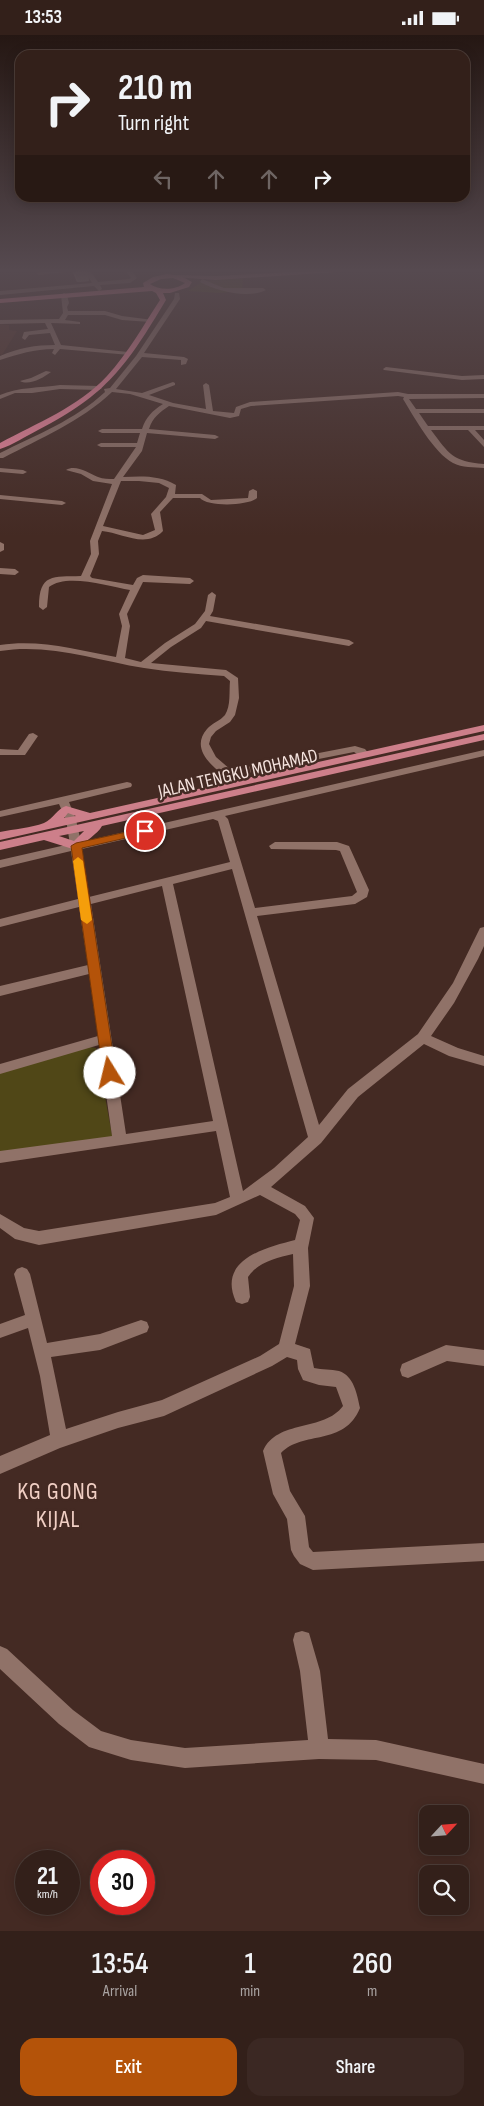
<!DOCTYPE html>
<html lang="en">
<head>
<meta charset="utf-8">
<style>
	body { margin:0; font-family:"Sofia Sans Condensed",sans-serif; background:#3b2823; color:#f1f3f6; height:100vh; display:flex; flex-direction:column; font-size:19px; white-space:nowrap }
	* { box-sizing:border-box; margin:0 }
	p { font-size:16px; color:#a9a3a2 }
	.icon { flex:none; width:28px; height:28px; fill:none; stroke:currentColor; stroke-width:2; stroke-linecap:round; stroke-linejoin:round }
	.map { position:relative; height:1896px; overflow:hidden }
	.side { display:flex; flex-direction:column; background:#33201a; flex:1 }
	.side>* { flex:none }
	.hud { position:absolute; left:15px; top:15px; width:455px; height:152px; border-radius:15px; box-shadow:0 2px 12px #0003,0 0 0 1px #4e3e39; background:#33201a; color:#f1f3f6; overflow:hidden }
	.needle { width:32px; rotate:64deg }
	.controls { position:absolute; left:419px; top:1770px; display:grid; gap:10px }
	.controls a { display:grid; place-items:center; width:50px; height:50px; border-radius:10px; background:#33201a; box-shadow:0 2px 12px #0003,0 0 0 1px #4e3e39; font-size:25px }
	.speed { position:absolute; left:15px; top:1815px; display:flex; gap:10px; font-size:25px; font-weight:700; text-align:center }
	.speed>* { display:grid; place-content:center; width:65px; height:65px; border-radius:50%; background:#33201a; box-shadow:0 2px 12px #0003,0 0 0 1px #4e3e39; line-height:1 }
	.speed small { font-size:12px; font-weight:400 }
	.speed .limit { border:8px solid #d22; background:#fff; color:#111 }
	.pin { position:absolute; display:grid; place-items:center; width:42px; height:42px; color:#fff; margin:-21px; border:2px solid #fff; border-radius:50%; box-shadow:0 1px 5px #0007 }
	.me { position:absolute; width:55px; margin:-28px; rotate:351deg; stroke-linejoin:round; filter:drop-shadow(0 0 4px #0008) }
	.turn { display:flex; align-items:center; gap:18px; height:105px; padding:0 20px; font-size:22px }
	.turn .icon { width:65px; height:65px; stroke-width:2.5 }
	.turn b { display:block; font-size:35px; line-height:42px }
	.lanes { display:flex; align-items:center; height:48px; padding:0 20px; background:#0003; justify-content:center; gap:25px; direction:ltr }
	.lanes .off { opacity:.35 }
	.eta { display:flex; justify-content:space-evenly; align-items:center; height:85px; text-align:center }
	.eta b { font-size:30px; font-weight:600; line-height:35px }
	.primary-button { display:flex; gap:10px; margin-top:auto; padding:10px 20px }
	.primary-button a { flex:1; height:58px; border-radius:15px; background:#b45309; color:#fff; font-size:20px; font-weight:600; line-height:58px; text-align:center }
	.primary-button a+a { background:#3b2823; color:#f1f3f6 }
	.status { display:flex; justify-content:space-between; align-items:center; height:35px; padding:0 25px; background:#33201a; direction:ltr }
	.status svg { height:14px; fill:currentColor }
	.map>svg:first-child { display:block }
	.built { fill:#523127 }
	.green { fill:#504717 }
	.lines { fill:none; stroke-linecap:round; stroke-linejoin:round }
	.minor { fill:#907268; fill-rule:evenodd }
	.major { fill:#cd7f8a; fill-rule:evenodd }
	.highway { fill:#f688a0; fill-rule:evenodd }
	.wall { fill:#b8a490 }
	.shaded-wall { fill:#968676 }
	.building { fill:#d6bfa8; stroke:#968676 }
	.route { fill:#b45309; stroke:#753606 }
	.slow { fill:#f59e0b }
	.labels { text-anchor:middle; dominant-baseline:central; stroke-width:5; stroke-linejoin:round; paint-order:stroke }
	.street-label { font-size:19px; fill:#f4e2dd; stroke:#442a23 }
	.near-neighbourhood-label { font-size:24px; letter-spacing:1px; fill:#f1cfc4; stroke:#442a23 }
</style>
</head>
<body>
<div class="status"><b>13:53</b><svg viewBox="0 0 49 12"><path d="M0 12V9h3v3zM5 12V6h3v6zM10 12V3h3v9zM15 12V0h3v12zM26 1h20v11H26zM47 4h2v5h-2z"/></svg></div>
<div class="map">
<svg width="484" height="1896" viewBox="0 0 484 1896">
	<rect width="100%" height="100%" fill="#442a23"/>
	<path class="built" d="M0 289 9 290V295L17 296 2 320 0 319Z"/>
	<g class="green">
		<path d="M222 244H243L242 256 219 258 188 256 202 247Z"/>
		<path d="M89 1012 96 1013 113 1105 0 1119V1037Z"/>
	</g>
	<g class="lines">
		<g class="minor">
			<path d="M56 235H83L39 240 36 238Z"/>
			<path d="M84 235H90L98 247 129 244 131 243 125 235H131L137 243 130 248 100 250 102 254 99 256 94 251 0 260V256L92 248Z"/>
			<path d="M202 244 224 253H263L266 255C248 264 216 256 200 247Z"/>
			<path d="M64 258 67 260 69 268 67 272 68 276H105L122 281 153 285 150 287 122 285 105 280H68L65 285 80 287V289L51 288 61 310 128 317 131 319 130 320 60 314 55 320 52 318 54 314C34 314 19 319 0 325V321C18 313 36 310 55 310L50 298 29 300 25 305 22 303 24 297 48 294 45 288 0 289V285L59 284 63 278 61 260Z"/>
			<path d="M175 258H179L180 264 144 318 184 322 188 324 186 329 181 330V325L142 322 116 354 142 358 173 347 175 348V350L149 360 173 368 206 374 203 350 206 348 209 350 213 376 234 378 236 372 250 367 398 357 408 359H484V363L409 364 416 374H484V378H419L428 391H484V395H475L484 405V412L468 395H431C450 420 452 426 484 429V433C474 432 462 433 453 428 434 418 414 382 403 364L404 362 398 361 251 371 241 374 239 381 230 383 169 371C159 378 153 382 149 394L215 400 219 402 215 404 147 398 142 416 123 442C141 441 160 440 176 450L175 459H202L211 465 248 463 249 456 253 454 257 456V463C249 471 207 472 200 463H173L160 477 163 496C146 514 122 498 102 496L98 506 99 519 90 541 92 543 133 550 137 543 143 540 190 543 194 546 190 549 143 547 127 579 130 591 125 623 141 627 165 608 195 589 205 576 208 560 212 557 216 560 213 576 210 581 349 605 354 608 349 611 206 586 201 593 171 612 151 628 226 635 238 643 239 663 235 680 230 687 216 696 211 702 209 709 216 722 231 735 355 711 365 714 369 719 368 721H360L354 717 238 740 246 747 241 750 237 749C220 738 187 717 207 694 212 688 220 686 225 680 231 671 229 656 230 646L224 641C197 639 170 637 144 633 96 625 48 608 0 616V610C40 604 77 615 116 622L122 591 119 579 130 555C109 551 66 538 49 552L47 572 43 575 39 572C39 538 53 542 81 541L91 519 90 506 112 449 93 446 81 439 66 435C76 429 88 438 98 442 103 444 109 444 114 444L136 412H101L97 410 101 408H137L140 398H102L98 396 102 394H142C146 382 152 376 163 369L130 359 112 357C80 387 41 403 3 423H0V418C36 400 75 385 105 357L104 354 110 353 136 321 174 264ZM139 446 159 448 169 453 166 462 151 479 155 495 143 500 103 491 121 446Z"/>
			<path d="M386 332 462 341 484 340V344L462 345 384 335 383 334Z"/>
			<path d="M46 336 51 337C43 343 29 351 20 346L31 343Z"/>
			<path d="M60 350 99 351 102 353 99 355 60 354 32 358H15L0 364V360C18 352 40 353 60 350Z"/>
			<path d="M0 433 23 435 27 437 23 439 0 437Z"/>
			<path d="M0 460 62 466 66 468 62 470 0 464Z"/>
			<path d="M0 507 4 509V515L0 517Z"/>
			<path d="M0 533 15 534 19 537 15 540 0 539Z"/>
			<path d="M33 698 38 701 25 720H0V714L18 715 29 699Z"/>
			<path d="M484 715V721L225 781 228 784 255 873 352 861 357 857 340 816 336 815 271 814 269 811 275 807H337L349 811 369 855 367 862 355 869 257 881 319 1090 348 1054 418 999 453 948 480 893 484 892V911L478 924 454 968 431 1001 458 1013 484 1021V1031L449 1021 424 1009 358 1062 321 1108 271 1152 305 1171 314 1183 308 1213 310 1251 295 1309 310 1314 314 1333C322 1335 331 1334 339 1336 354 1341 357 1359 360 1373 344 1412 303 1395 281 1418L290 1456 305 1481 309 1512 313 1517 484 1508V1526L313 1535 300 1529 294 1521 291 1515 287 1484 273 1459 263 1416C277 1384 324 1397 343 1371L336 1352 319 1350 303 1345 298 1334 297 1325 287 1322 272 1331 164 1381 118 1393 60 1413 0 1439V1421L50 1400 40 1341 28 1293 0 1303V1289L25 1280 14 1239 17 1234 22 1232 27 1234 30 1239 47 1308 100 1299 141 1285 147 1287 149 1292 147 1297 100 1315 51 1322 66 1394 118 1377 162 1365 260 1321 279 1309 294 1251 293 1219C276 1223 258 1227 248 1242L250 1262 248 1267 242 1269 236 1267C217 1225 264 1213 295 1205L300 1185 295 1179 260 1160 216 1180 39 1210 15 1204 0 1193V1179L24 1193 39 1196 215 1168 230 1162 216 1096 0 1128V1116L112 1101 99 1010 0 1039V1029L98 1001 89 939 0 961V951L88 930 79 872 0 892V884L78 864 71 816 0 833V825L70 809 66 785 59 769 0 782V776L127 747 131 748 132 750 131 752 69 767 76 785 81 807ZM213 784 218 786 230 827 89 862 82 814ZM232 834 308 1102 274 1133 243 1156 173 849ZM162 851 213 1086 126 1099 91 869Z"/>
			<path d="M446 1310 484 1315V1331L447 1326 408 1343 402 1341 400 1335 402 1329Z"/>
			<path d="M302 1596 309 1598 320 1636 328 1704 376 1705 484 1729V1749L376 1725 319 1724 185 1733 131 1725 89 1712 59 1689 0 1634V1611L7 1614 73 1675 101 1696 131 1705 185 1713 308 1705 300 1636 293 1605 295 1598Z"/>
		</g>
		<g class="major">
			<path d="M332 235H367L216 245 174 242 177 240 216 241Z"/>
			<path d="M484 690V696L0 805V797C14 794 31 793 44 788 53 784 58 773 66 771L90 778ZM68 778 76 781 64 783Z"/>
			<path d="M484 699V705L102 791C97 800 86 804 80 814L76 815 44 805 0 815V807ZM84 796 74 806 59 801Z"/>
		</g>
		<path class="highway" d="M167 239 181 241 192 247 189 252 170 258H163L166 265C127 330 107 360 38 395 26 401 13 410 0 414V408C37 388 78 372 107 341 128 318 143 291 160 265L156 258 152 256 0 268V264L144 252 143 248 153 242ZM173 243 185 248C176 255 159 256 150 249L161 244Z"/>
	</g>
	<path class="wall" d="M72 235H86L89 246 77 247 73 238Z"/>
	<path class="shaded-wall" d="M88 238 89 246 77 247 76 239Z"/>
	<path class="building" d="M74 235H86L88 238 76 239Z"/>
	<linearGradient id="sky" x2="0" y2="1"><stop stop-color="#251713"/><stop offset="0.47" stop-color="#564a50"/><stop offset="1" stop-color="#564a50" stop-opacity="0"/></linearGradient>
	<rect width="484" height="501" fill="url(#sky)"/>
	<path class="route" d="M145 793 150 796 148 798 82 813 116 1038 114 1042H105L103 1038 71 811 76 808Z"/>
	<path class="slow" d="M78 822 83 826 92 885 87 889 81 885 73 826Z"/>
	<g class="labels">
		<g class="street-label">
			<text transform="translate(238 739) rotate(-13)">JALAN TENGKU MOHAMAD</text>
		</g>
		<g class="near-neighbourhood-label">
			<text x="58" y="1456">KG GONG<tspan x="58" dy="28">KIJAL</tspan></text>
		</g>
	</g>
</svg>
<div class="controls">
<a><svg class="needle" viewBox="-14 -14 28 28"><path d="M0-13l5 13h-10z" fill="#e53935"/><path d="M0 13l5-13h-10z" fill="#a9a3a2"/></svg></a>
<a><svg class="icon" aria-label="search" viewBox="0 0 24 24"><circle cx="10" cy="10" r="6"/><path d="M15 15l6 6"/></svg></a>
</div>
<div class="speed"><div>21<small>km/h</small></div><div class="limit">30</div></div>
<div class="pin" style="left:145px;top:796px;background:#d93025"><svg class="icon" aria-label="arrive" viewBox="0 0 24 24"><path d="M6 21V4h12l-3 4 3 4H6"/></svg></div>
<svg class="me" style="left:110px;top:1038px" viewBox="-20 -20 40 40"><circle r="19" fill="#fff"/><path d="M0-13L10 11 0 6-10 11z" fill="#b45309"/></svg>
<div class="hud">
<div class="turn"><svg class="icon" aria-label="right" viewBox="0 0 24 24"><path d="M7 20v-9h11M14 6l5 5-5 5"/></svg><div><b>210 m</b>Turn right</div></div>
<div class="lanes"><svg class="icon off" aria-label="left" viewBox="0 0 24 24"><path d="M17 20v-9H6M10 6l-5 5 5 5"/></svg><svg class="icon off" aria-label="ahead" viewBox="0 0 24 24"><path d="M12 20V5M6 11l6-6 6 6"/></svg><svg class="icon off" aria-label="ahead" viewBox="0 0 24 24"><path d="M12 20V5M6 11l6-6 6 6"/></svg><svg class="icon" aria-label="right" viewBox="0 0 24 24"><path d="M7 20v-9h11M14 6l5 5-5 5"/></svg></div>
</div>
</div>
<section class="side">
<div class="eta">
<div><b>13:54</b><p>Arrival</p></div>
<div><b>1</b><p>min</p></div>
<div><b>260</b><p>m</p></div>
</div>
<div class="primary-button"><a>Exit</a><a>Share</a></div>
</section>
</body>
</html>
